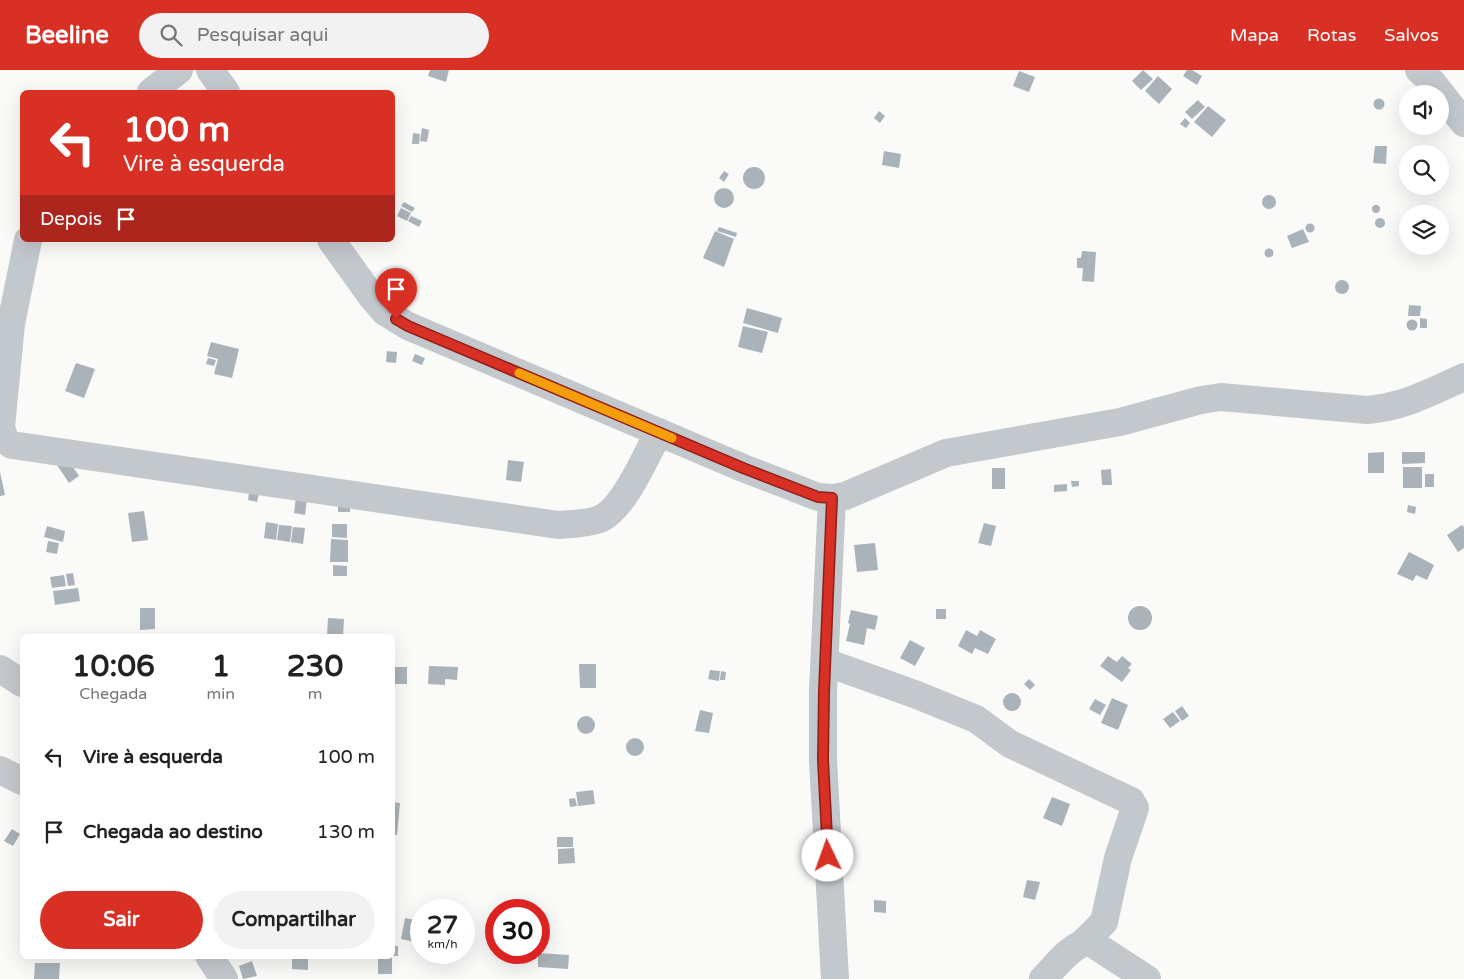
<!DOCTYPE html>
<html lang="pt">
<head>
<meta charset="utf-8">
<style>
	body { margin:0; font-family:"Varela Round",sans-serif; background:#f2f2f2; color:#222; height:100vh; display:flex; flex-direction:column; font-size:19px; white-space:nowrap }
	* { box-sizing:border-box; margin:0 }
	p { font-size:16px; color:#767676 }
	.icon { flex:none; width:28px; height:28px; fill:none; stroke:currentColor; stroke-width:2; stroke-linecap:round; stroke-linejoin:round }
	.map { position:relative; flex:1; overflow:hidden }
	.side { position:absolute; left:20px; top:564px; width:375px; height:325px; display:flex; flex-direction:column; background:#fff; border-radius:8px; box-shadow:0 5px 20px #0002 }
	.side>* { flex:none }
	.guide { position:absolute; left:20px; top:20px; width:375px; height:152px; border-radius:8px; box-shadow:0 5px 20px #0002; background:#d93025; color:#fff; overflow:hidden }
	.tools { position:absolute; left:1399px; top:15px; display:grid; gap:10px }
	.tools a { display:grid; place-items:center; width:50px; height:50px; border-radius:50%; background:#fff; box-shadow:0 5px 20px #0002; font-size:25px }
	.speed { position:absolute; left:410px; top:829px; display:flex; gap:10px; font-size:25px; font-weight:700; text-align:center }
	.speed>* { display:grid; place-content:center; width:65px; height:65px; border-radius:50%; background:#fff; box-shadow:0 5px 20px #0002; line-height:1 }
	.speed small { font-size:12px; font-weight:400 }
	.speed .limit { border:8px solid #d22; background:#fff; color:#111 }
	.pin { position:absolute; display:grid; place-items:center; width:42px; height:42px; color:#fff; margin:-51px -21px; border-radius:50% 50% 50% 0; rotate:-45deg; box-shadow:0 0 5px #0007 }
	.pin .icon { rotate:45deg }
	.me { position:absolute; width:55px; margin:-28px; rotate:357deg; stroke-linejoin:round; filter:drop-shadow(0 0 4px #0008) }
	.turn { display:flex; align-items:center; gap:18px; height:105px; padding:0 20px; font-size:22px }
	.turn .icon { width:65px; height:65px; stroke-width:2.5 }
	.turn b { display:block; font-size:35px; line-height:42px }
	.then { display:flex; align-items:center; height:48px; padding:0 20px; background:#0003; gap:10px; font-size:19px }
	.eta { display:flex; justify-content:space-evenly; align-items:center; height:85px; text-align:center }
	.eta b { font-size:30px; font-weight:700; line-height:35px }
	.cta { display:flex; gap:10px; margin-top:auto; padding:10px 20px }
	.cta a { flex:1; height:58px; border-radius:30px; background:#d93025; color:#fff; font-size:20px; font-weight:700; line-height:58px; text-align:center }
	.cta a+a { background:#f2f2f2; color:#222 }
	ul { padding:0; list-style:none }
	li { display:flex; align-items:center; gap:15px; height:75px; padding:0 20px }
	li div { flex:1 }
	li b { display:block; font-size:19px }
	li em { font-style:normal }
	header { display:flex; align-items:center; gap:30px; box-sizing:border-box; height:70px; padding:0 25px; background:#d93025; color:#fff }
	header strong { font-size:24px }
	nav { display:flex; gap:28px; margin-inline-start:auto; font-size:18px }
	.search { width:350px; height:45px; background:#f2f2f2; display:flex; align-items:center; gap:12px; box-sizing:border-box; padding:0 18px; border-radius:28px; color:#767676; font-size:19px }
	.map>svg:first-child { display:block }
	.building { fill:#aab3b9 }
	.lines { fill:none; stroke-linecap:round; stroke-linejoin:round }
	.minor { stroke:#c3c8cc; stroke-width:28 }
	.route-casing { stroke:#8d1f18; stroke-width:12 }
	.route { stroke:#d93025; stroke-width:9 }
	.slow { stroke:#f59e0b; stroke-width:9 }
</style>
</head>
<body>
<header>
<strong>Beeline</strong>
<div class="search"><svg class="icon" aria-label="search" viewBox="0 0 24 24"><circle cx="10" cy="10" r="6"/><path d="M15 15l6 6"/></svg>Pesquisar aqui</div>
<nav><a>Mapa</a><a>Rotas</a><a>Salvos</a></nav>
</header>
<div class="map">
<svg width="1464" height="909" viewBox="0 0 1464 909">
	<rect width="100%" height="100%" fill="#fafaf8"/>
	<g class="building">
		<path d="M430 0H449L446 12 428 6Z"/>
		<path d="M1143 0 1153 9 1141 20 1132 11Z"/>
		<path d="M1187 0H1192L1202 6 1197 15 1183 6Z"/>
		<path d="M1019 1 1035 7 1029 22 1013 16Z"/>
		<path d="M1158 6 1172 19 1159 34 1145 21Z"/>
		<circle cx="1379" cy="34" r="5.5"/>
		<path d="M1198 30 1205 37 1192 49 1185 42Z"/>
		<path d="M1208 36 1226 50 1212 67 1194 52Z"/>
		<path d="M879 41 885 46 880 53 874 48Z"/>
		<path d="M1185 48 1190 53 1186 58 1180 54Z"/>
		<path d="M422 58 429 60 427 72 420 71Z"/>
		<path d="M413 63 420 64 419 74H412Z"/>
		<path d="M1375 76H1387L1386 94 1373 93Z"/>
		<path d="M884 81 901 84 899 98 882 95Z"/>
		<circle cx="754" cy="108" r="11"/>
		<path d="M724 101 729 104 724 112 719 108Z"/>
		<circle cx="724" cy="128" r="10"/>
		<circle cx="1269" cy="132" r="7"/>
		<path d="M404 132 415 138 412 142 401 136Z"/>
		<circle cx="1376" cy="139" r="4"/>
		<path d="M401 138 411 143 407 151 397 146Z"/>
		<path d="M411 146 422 151 419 157 408 151Z"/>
		<circle cx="1380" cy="153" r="5"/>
		<circle cx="1310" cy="158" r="4.5"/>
		<path d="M719 157 737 163 736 167 717 161Z"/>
		<path d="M1303 159 1309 172 1292 178 1287 166Z"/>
		<path d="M715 161 734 169 724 197 703 188Z"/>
		<circle cx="1269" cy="183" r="4.5"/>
		<path d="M1082 181 1096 182 1094 212 1082 211 1083 198H1077V188H1081Z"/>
		<circle cx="1342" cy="217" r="7"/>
		<path d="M1409 235 1421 236 1420 246H1408Z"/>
		<path d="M747 238 782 248 778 263 743 253Z"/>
		<path d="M1420 248 1427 249V258H1420Z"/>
		<circle cx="1412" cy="255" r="5.5"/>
		<path d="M743 256 768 262 762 283 738 277Z"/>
		<path d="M211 272 239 279 232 308 214 304 218 289 207 286Z"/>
		<path d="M387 281 397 282 396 293 386 292Z"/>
		<path d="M415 284 425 288 422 295 412 291Z"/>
		<path d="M208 288 216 290 214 296 206 294Z"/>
		<path d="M76 293 95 299 84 328 65 321Z"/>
		<path d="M1384 382V403H1368V383Z"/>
		<path d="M1402 382H1425V393L1402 394Z"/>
		<path d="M67 388 79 406 69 413 57 395Z"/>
		<path d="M508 390 524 392 521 412 506 410Z"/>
		<rect x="1403" y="397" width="19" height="21"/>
		<rect x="992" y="398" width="13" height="21"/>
		<path d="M1111 399 1112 415H1102L1101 400Z"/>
		<path d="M0 402 5 425 0 426Z"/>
		<rect x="1425" y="404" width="9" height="13"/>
		<path d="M1071 411H1079V416L1072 417Z"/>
		<path d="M1067 414V421L1054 422V415Z"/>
		<path d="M250 416 260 418 257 432 248 430Z"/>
		<path d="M296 427 307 428 305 445 294 443Z"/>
		<rect x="338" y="432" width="12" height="10"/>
		<path d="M1408 435 1416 437 1415 444 1407 442Z"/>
		<path d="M144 441 148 470 132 472 128 443Z"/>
		<path d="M266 452 278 454 276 470 264 468Z"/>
		<path d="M984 453 996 456 991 476 978 473Z"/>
		<path d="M332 454H347V468L332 467Z"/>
		<path d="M279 455 292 456 290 472 277 470Z"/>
		<path d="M1462 455 1464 457V478L1458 482 1447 465Z"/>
		<path d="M47 456 65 461 63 472 44 467Z"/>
		<path d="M293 457 305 458 303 474 291 472Z"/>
		<path d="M331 469 348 470V492H330Z"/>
		<path d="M48 471 59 473 57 484 46 482Z"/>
		<path d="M875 473 878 500 857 502 854 475Z"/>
		<path d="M1409 482 1434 495 1427 510 1416 505 1413 511 1397 504Z"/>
		<path d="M333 495 347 496V506H333Z"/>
		<path d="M73 503 75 515 68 516 66 504Z"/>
		<path d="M64 505 66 516 52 518 50 507Z"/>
		<path d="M78 518 80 531 55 535 53 521Z"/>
		<circle cx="1140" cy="548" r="12"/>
		<path d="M140 538H155V559L140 560Z"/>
		<rect x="936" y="539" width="10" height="10"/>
		<path d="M851 540 878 546 875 560 867 558 864 575 846 571 850 554 848 553Z"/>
		<path d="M328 548 344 549 343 566H327Z"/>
		<path d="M966 560 977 566 980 560 996 569 988 584 975 578 972 584 958 576Z"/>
		<path d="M910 570 925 578 915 596 900 588Z"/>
		<path d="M1108 586 1117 592 1122 586 1132 594 1128 598 1131 600 1122 612 1100 596Z"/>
		<path d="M579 594H596V618H580Z"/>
		<path d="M429 596 458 597 457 610 445 609V615L428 614Z"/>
		<rect x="392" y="597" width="15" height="17"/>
		<path d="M710 600 720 601 719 611 708 609Z"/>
		<path d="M721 601 726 602 725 610H720Z"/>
		<path d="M1029 609 1035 615 1030 620 1024 614Z"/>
		<circle cx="1012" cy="632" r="9"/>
		<path d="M1112 628 1128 635 1118 660 1101 653Z"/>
		<path d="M1095 629 1106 635 1100 645 1089 639Z"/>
		<path d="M1182 636 1189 646 1182 651 1175 641Z"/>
		<path d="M700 640 713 643 709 663 695 661Z"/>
		<path d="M1173 642 1180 651 1170 658 1163 649Z"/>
		<circle cx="586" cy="655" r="9"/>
		<circle cx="635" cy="677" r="9"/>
		<path d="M593 720 595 734 578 736 576 722Z"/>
		<path d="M1052 727 1070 734 1062 756 1043 748Z"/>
		<path d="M575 728 577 736 570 737 569 729Z"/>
		<path d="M392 732 400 733 397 765H392Z"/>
		<path d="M12 759 20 764 13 776 4 771Z"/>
		<rect x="557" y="767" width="16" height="10"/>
		<path d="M574 778 575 793 558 794V779Z"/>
		<path d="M1027 810 1040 812 1035 830 1023 827Z"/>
		<path d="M874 830 886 831V843L874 842Z"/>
		<path d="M405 848 420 851 415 872 401 869Z"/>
		<path d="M464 860 470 862 467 880H464Z"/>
		<rect x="392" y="876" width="6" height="10"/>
		<path d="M538 883 569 885 568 899 538 897Z"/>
		<path d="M292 886H308V900L292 899Z"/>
		<rect x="378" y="886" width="14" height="18"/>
		<path d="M252 891 257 906 243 909 239 896Z"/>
		<path d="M35 893H60L59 909H34Z"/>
	</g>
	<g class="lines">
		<g class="minor">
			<path d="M210 0 226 22"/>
			<path d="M1419 0 1431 11 1464 53"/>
			<path d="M151 22 179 0"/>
			<path d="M28 170 11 254 1 357 5 370 12 375 558 455C572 454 587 454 600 449 624 439 646 385 659 362"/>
			<path d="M331 170 372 227 385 242 408 256 743 398 818 427 832 428 845 426 946 383 1120 352 1201 330 1221 327 1367 340C1404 337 1431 322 1464 307"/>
			<path d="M832 428 823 621V690L835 909"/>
			<path d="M825 592 917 625 976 649 1010 674 1131 731 1135 738 1118 788 1104 852 1084 872"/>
			<path d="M0 599 22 613"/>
			<path d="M0 700 22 711"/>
			<path d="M209 886 224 909"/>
			<path d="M1043 909C1054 898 1073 872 1090 872L1147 909"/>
		</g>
	</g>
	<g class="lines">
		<defs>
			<path id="route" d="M396 249 408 256 743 398 818 427 832 428 824 622 823 690 828 786"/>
		</defs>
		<use href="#route" class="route-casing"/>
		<use href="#route" class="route"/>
		<path class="slow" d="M519 303 672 368"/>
	</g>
</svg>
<div class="tools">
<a><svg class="icon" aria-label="sound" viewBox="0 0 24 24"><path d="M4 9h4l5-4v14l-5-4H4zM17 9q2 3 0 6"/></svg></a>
<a><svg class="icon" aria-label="search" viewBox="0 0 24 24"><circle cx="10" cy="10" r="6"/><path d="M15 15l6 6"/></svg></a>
<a><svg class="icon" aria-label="layers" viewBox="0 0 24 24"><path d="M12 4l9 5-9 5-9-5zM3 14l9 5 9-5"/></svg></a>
</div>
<div class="speed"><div>27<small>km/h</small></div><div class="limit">30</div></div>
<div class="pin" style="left:396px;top:249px;background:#d93025"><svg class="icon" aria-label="arrive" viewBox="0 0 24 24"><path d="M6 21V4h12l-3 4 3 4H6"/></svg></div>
<svg class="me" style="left:828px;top:786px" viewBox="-20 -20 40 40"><circle r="19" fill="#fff"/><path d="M0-13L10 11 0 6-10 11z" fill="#d93025"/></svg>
<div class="guide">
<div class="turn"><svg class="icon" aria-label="left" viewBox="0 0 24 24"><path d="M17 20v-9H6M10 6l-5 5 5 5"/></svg><div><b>100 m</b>Vire à esquerda</div></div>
<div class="then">Depois<svg class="icon" aria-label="arrive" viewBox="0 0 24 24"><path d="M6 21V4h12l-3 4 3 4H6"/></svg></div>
</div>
<section class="side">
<div class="eta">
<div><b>10:06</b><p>Chegada</p></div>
<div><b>1</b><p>min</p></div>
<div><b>230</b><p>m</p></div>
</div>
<ul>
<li><svg class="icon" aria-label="left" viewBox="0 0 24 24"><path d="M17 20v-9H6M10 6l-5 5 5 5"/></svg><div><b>Vire à esquerda</b></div><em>100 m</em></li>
<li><svg class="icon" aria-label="arrive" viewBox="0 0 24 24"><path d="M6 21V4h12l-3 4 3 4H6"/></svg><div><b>Chegada ao destino</b></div><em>130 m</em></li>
</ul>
<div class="cta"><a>Sair</a><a>Compartilhar</a></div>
</section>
</div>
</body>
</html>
